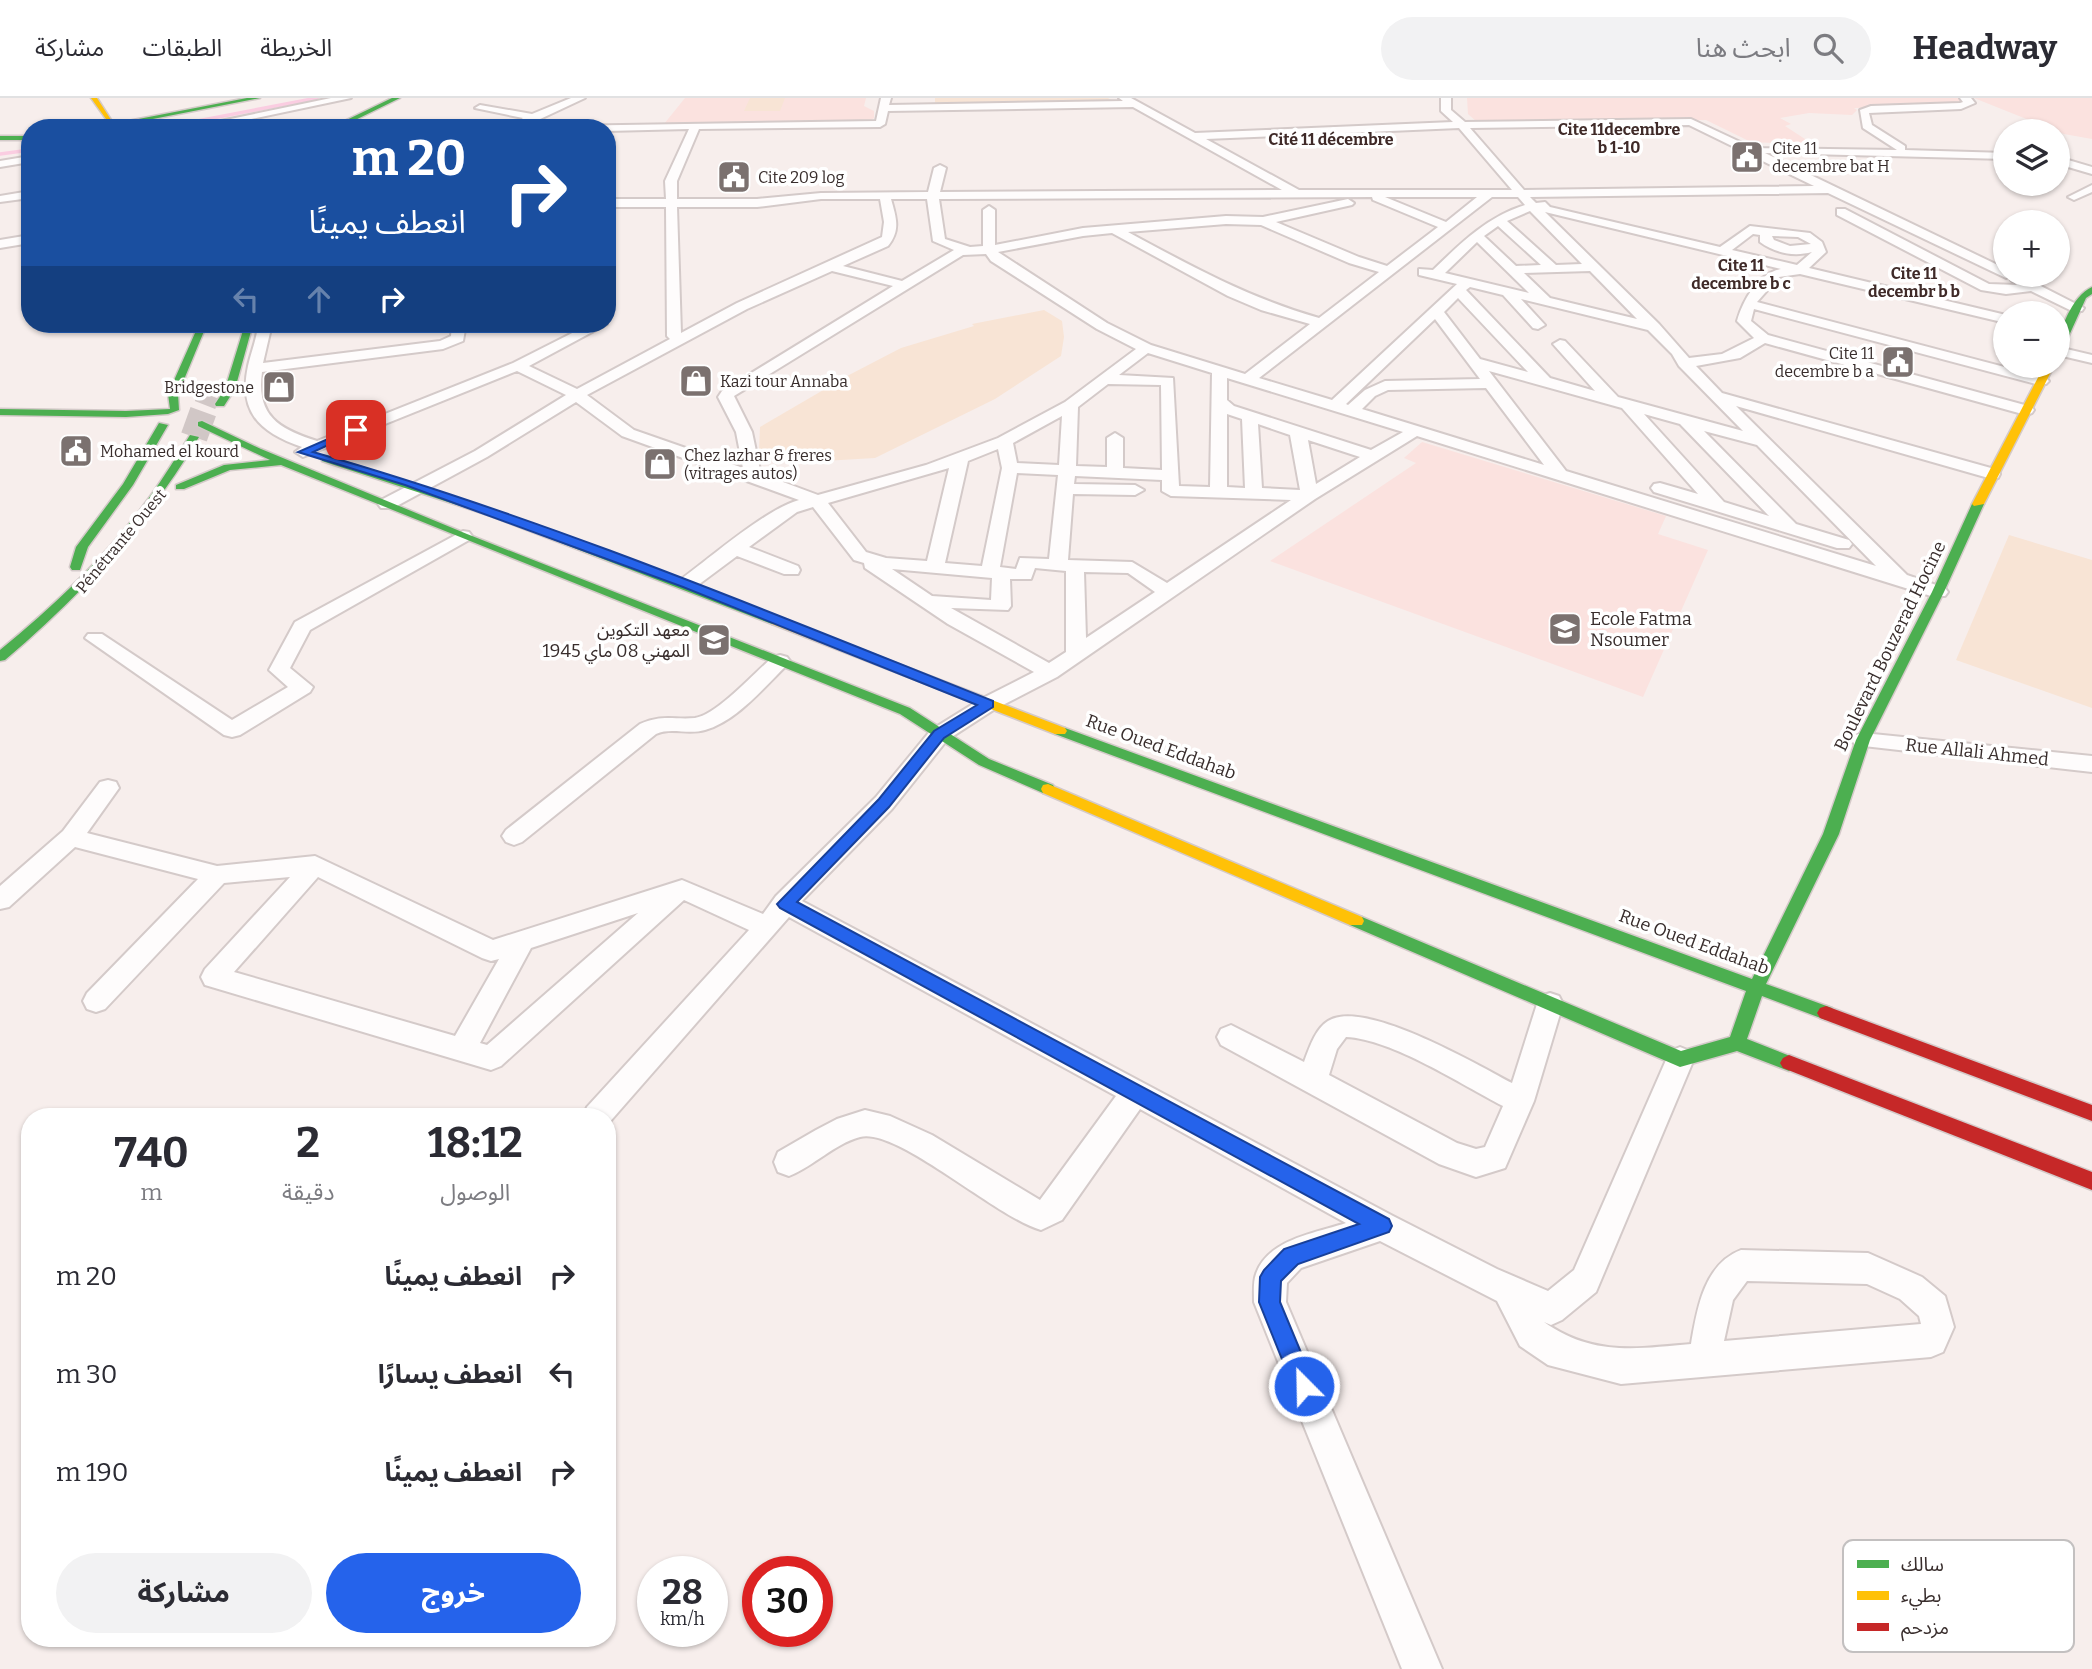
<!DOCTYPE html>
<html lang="ar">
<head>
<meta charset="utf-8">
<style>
	body { margin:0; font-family:Bitter,"Noto Sans Arabic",serif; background:#f2f2f3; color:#2b2b33; direction:rtl; height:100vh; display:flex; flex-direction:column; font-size:26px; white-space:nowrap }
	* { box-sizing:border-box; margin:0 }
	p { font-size:23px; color:#7c7c81 }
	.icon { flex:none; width:38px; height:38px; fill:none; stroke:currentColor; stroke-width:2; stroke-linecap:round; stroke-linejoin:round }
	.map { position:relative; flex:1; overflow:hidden; direction:ltr }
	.details { position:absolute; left:21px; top:1010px; width:595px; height:539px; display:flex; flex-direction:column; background:#fff; border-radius:28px; box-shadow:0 2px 5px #0004; direction:rtl }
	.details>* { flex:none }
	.banner { position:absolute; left:21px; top:21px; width:595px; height:214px; border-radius:28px; box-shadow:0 2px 5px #0004; direction:rtl; background:#1a4fa0; color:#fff; overflow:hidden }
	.controls { position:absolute; left:1993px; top:21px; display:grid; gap:14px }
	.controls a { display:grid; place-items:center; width:77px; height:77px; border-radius:50%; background:#fff; box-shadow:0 2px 5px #0004; font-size:35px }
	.speed { position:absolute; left:637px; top:1458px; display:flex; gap:14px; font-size:35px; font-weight:700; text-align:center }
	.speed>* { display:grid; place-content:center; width:91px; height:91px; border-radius:50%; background:#fff; box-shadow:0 2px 5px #0004; line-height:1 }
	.speed small { font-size:18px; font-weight:400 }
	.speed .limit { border:10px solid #d22; background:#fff; color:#111 }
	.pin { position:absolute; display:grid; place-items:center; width:60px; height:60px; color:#fff; margin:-30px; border-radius:14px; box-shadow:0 4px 10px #0006 }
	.me { position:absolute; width:77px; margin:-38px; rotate:337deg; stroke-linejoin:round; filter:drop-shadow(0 0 5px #0008) }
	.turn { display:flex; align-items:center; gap:24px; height:147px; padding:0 35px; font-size:32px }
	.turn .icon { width:91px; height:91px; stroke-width:2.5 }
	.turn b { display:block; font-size:49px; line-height:60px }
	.lanes { display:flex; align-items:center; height:66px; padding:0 35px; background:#0003; justify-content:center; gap:35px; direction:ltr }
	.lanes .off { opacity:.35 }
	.eta { display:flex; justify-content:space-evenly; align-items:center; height:119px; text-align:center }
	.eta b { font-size:42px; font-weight:700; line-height:49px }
	.primary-button { display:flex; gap:14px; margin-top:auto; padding:14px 35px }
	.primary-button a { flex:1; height:80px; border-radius:42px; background:#2563eb; color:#fff; font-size:28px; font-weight:700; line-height:80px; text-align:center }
	.primary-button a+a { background:#f2f2f3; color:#2b2b33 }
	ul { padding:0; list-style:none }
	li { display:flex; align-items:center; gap:21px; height:98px; padding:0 35px }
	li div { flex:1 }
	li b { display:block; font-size:26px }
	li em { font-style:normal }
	header { display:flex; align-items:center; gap:42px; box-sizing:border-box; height:98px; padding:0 35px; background:#fff; border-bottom:2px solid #e1e1e2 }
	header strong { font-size:33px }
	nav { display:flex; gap:38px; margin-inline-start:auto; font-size:24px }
	.search { width:490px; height:63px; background:#f2f2f3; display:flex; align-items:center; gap:18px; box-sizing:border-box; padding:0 24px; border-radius:38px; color:#7c7c81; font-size:26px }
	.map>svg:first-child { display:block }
	.built { fill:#fbe2df }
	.green { fill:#f8e4d5 }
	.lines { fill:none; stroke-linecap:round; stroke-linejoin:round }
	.stream { stroke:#facde1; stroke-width:3.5 }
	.highway-tunnel-far1 { stroke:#d1c7c6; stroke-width:22; stroke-dasharray:22 10; stroke-linecap:butt }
	.highway-tunnel { stroke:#d1c7c6; stroke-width:27; stroke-dasharray:27 14; stroke-linecap:butt }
	.street-casing { stroke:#d4cac9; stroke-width:4 }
	.fast-casing { stroke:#d4cac9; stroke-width:3 }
	.slow-casing { stroke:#d4cac9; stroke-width:3 }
	.jam-casing { stroke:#d4cac9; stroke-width:3 }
	.street { fill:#fefcfc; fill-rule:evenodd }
	.fast { fill:#4caf50; fill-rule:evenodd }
	.slow { fill:#ffc107; fill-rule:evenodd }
	.jam { fill:#c62828; fill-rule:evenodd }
	.route { fill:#2563eb; stroke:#184099; stroke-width:2 }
	.labels { text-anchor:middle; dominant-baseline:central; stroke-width:7; stroke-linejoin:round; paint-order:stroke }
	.far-neighbourhood-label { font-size:16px; font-weight:bold; fill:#3f2a28; stroke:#fff }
	.far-poi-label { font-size:16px; fill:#382d2c; stroke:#fff; text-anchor:start }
	.far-street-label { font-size:16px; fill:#382d2c; stroke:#fff }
	.poi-label { font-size:18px; fill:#382d2c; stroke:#fff; text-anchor:start }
	.street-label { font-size:18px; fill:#382d2c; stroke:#fff }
	.key { fill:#fff; stroke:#c3c0c0; stroke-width:2 }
	.key-label { font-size:19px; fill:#382d2c }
</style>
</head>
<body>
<header>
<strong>Headway</strong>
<div class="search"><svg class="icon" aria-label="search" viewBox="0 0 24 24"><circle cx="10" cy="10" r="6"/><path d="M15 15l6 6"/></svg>ابحث هنا</div>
<nav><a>الخريطة</a><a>الطبقات</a><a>مشاركة</a></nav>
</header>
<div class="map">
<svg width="2092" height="1571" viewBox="0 0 2092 1571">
	<rect width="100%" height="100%" fill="#f7eeec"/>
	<g class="built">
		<path d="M685 0H866L864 8 874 13V20L870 23 664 26Z"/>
		<path d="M1467 0H1962L1966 3 1954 8 1854 10 1857 12 1852 17 1809 15 1780 20 1791 26 1785 28 1805 41 1814 42 1817 47 1751 44 1706 22 1478 25 1468 16Z"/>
		<path d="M1974 0H2092V41L2064 36Z"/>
		<path d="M1422 344 1666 418 1658 436 1708 452 1643 599 1270 463 1416 365 1404 360Z"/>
	</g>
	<g class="green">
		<path d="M750 0H785L780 13H744Z"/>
		<path d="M935 0H1108L1113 3 935 5Z"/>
		<path d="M1044 212 1062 223 1064 239 1061 258 995 301 875 360 807 364 759 353 760 329 849 277 901 250 974 228 972 226Z"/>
		<path d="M2009 437 2092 462V610L1956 562Z"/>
	</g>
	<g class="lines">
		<g class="stream">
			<path d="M161 30 317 0"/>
			<path d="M0 56 30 52"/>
		</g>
		<path class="highway-tunnel-far1" d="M205 307 209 297"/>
		<path class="highway-tunnel" d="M194 339 206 306"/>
		<defs>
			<g id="street">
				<path d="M331 0H351L209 30H187Z"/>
				<path d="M571 0H585L521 30H508L523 20 475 10 480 7 532 16Z"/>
				<path d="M881 0H891L889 7 1123 3 1119 0H1131L1195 35 1453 24 1441 13V0H1451V12L1465 24 1691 21 1753 50 1897 52 1863 30 1860 12 1871 8 1960 5 1963 4 1960 0H1971L1975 5 1961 11 1869 15 1872 27 1905 48V52L2006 55V61L1765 55 2006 171V177H2012L2006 180 1828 95 1530 99 1536 105 1545 104 1550 109 1720 149 1750 128 1810 135 1822 144 1826 154 1809 170 2006 217V225L1800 176 1779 179 1757 204 2046 280 2049 283 2046 286H2036L1754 211 1751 223 1768 237 2032 309 2034 312 2032 315 2026 317 1765 245 1740 260 1696 268 1722 295 1998 372 2000 376 1998 380 1992 381 1736 308 1907 477 1945 490 1948 494 1945 498H1931L1417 338 1315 401 1057 579 995 611 947 642 892 711 802 803 1393 1118 1497 1171 1548 1193 1574 1172 1670 953 1680 949 1690 953 1694 961 1596 1194 1562 1222 1551 1227 1544 1224C1592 1258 1635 1251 1691 1246 1697 1211 1704 1166 1741 1152L1868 1155 1922 1179 1945 1198 1954 1229 1943 1254 1931 1259 1621 1286 1548 1267 1520 1248 1497 1203 1380 1143 1301 1170 1287 1185 1286 1204 1442 1571H1402L1254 1204C1254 1195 1253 1184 1256 1176 1268 1141 1316 1135 1346 1125L1140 1011 1062 1122 1041 1132C997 1120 897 1029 860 1039 834 1046 814 1068 789 1078L778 1074 774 1064 778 1054 816 1032 837 1021 865 1012 890 1018 932 1037 1040 1102 1116 998 789 819 607 1027V1018H583L587 1009 749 832 684 802 501 968 491 972 205 887 201 879 205 871 290 779 224 785 105 911 96 914 87 911 83 903 87 895 198 781 75 749 9 809 0 811V788L63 733 100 684 108 682 116 684 119 690 87 735 217 768 315 758 493 842 682 782 763 816 776 798 876 699 931 632 981 601 1034 574 948 526 865 470 864 465 854 462 813 409 797 414 749 449 798 468 800 472 798 476H784L737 458 694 490H680L678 486 680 482C710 460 766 411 799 402L622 338 576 304 487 359 393 410H381L378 406 381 402 475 353 566 297 517 273 303 359 295 354 302 349C260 335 238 314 248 268 251 254 257 241 258 226H272L263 265 440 243 451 238 452 226H466L463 243 443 251 262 274C256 318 279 331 317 343L513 265 590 226H607L529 268 577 291 670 241 667 238 666 109H607V101H666L665 83 689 31 607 33V30H558L559 28 876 23ZM1133 9 1282 92 940 94 946 70 940 67 934 70 928 94 821 95 757 101H677V83L699 31 880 29 885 26 888 13ZM1689 27 1814 88 1524 92 1470 30ZM1459 30 1512 92H1299L1206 41ZM1372 99 1373 102 1438 129 1387 168 1359 159 1276 124 1352 107 1354 105 1348 101 1263 119 1226 118 1083 130 995 147V112L989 108 983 112V148L970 149 945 141 939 101ZM1385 99H1477L1446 124ZM1492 99H1518L1525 107C1487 119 1461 145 1433 172L1419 171V177L1457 186 1332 302 1259 280ZM821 101H880L884 124 882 139 737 205 681 235 677 109H757ZM891 101H927L933 143 954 152 902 183 843 168 888 148C901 132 896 119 891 101ZM1530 113 1582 166 1556 167 1507 123ZM1545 114 1781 171C1758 175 1743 202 1737 223L1754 240 1722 256 1689 260 1659 226ZM1226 126 1261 127 1349 165 1379 174 1319 220C1247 199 1193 169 1128 134ZM1498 128 1541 167 1516 168 1484 138ZM1112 135 1228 198 1261 212 1310 226 1245 276 1151 247 1107 225 998 154 1083 138ZM1753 136 1760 137V144C1775 155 1794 159 1812 154L1797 167 1732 152ZM1772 138 1798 139 1811 146 1790 148 1774 142ZM1477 144 1529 195 1445 175ZM986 156 991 163 1097 231 1136 251 1065 304 998 340 926 367 818 397 767 378 760 372 752 334 734 298 963 157ZM832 173 893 188 722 293 718 299 736 334 743 370 634 332 587 297 747 211ZM1590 173 1637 221 1550 200 1524 175ZM1470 189 1503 197 1533 230 1538 231 1545 227 1521 201 1648 232 1672 256 1679 268 1743 333 1618 299 1565 243 1560 242 1553 246 1595 293 1550 280 1466 192ZM1458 200 1528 274 1480 261 1444 214ZM1435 221 1480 281 1385 283 1365 292 1348 307 1346 306ZM1148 255 1212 275 1210 389 1179 388 1173 280 1119 277ZM1489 273 1622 310 1698 396 1660 385 1654 386 1651 390 1654 394 1837 450H1849L1852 446 1849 442 1796 426 1704 333 1757 347 1876 468 1566 373ZM1227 280 1403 334 1371 352 1234 308 1227 302ZM1108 286 1161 287 1162 372 1123 370V340L1115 335 1107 340V369L1076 368 1078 309ZM1486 290 1544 367 1362 311 1375 298 1388 292ZM1227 316 1242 321 1245 390 1227 389ZM1644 316 1680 326 1769 418 1724 404ZM1062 318 1059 367 1017 365 1013 345ZM1258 326 1290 337 1300 392 1262 390ZM1308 342 1360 359 1316 386ZM998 351 1002 370 982 468 945 465 968 363ZM949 370 927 463 886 460 866 454 828 405ZM1017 375 1058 377 1049 461 1020 460 1016 471 1000 469ZM1075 378 1162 382V393L1171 398 1291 402 1167 485 1132 464 1068 462 1073 396 1135 397 1144 392 1135 387 1074 386ZM1035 470 1066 473V554L1049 565 951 510 1008 512 1011 508 1010 481H1031ZM892 471 992 480 991 502 932 498ZM1084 474 1128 475 1155 494 1086 540ZM318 779 482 860 491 863 499 861 455 938 234 874ZM638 815 487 947 480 945 531 850ZM1747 1183 1867 1186 1900 1201 1919 1218 1921 1226 1724 1243 1733 1202Z"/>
				<path d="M30 58V64L0 69V63Z"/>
				<path d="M2058 59 2092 69V76L2058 66Z"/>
				<path d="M2092 87V94L2074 102 2068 99Z"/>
				<path d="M30 93V100L0 104V98Z"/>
				<path d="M1837 111H1845L1989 186 2017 187 2011 182 2013 179H2023L2084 210 2082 213H2072L2031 193 2006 196 1981 192 1837 117Z"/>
				<path d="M30 137V145L0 150V142Z"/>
				<path d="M2058 249 2092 257V265L2058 257Z"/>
				<path d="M463 433 469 434 472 438 469 442 310 532 290 570 313 589 310 594 240 637 232 639 224 637 85 540 88 536H102L232 622 288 589 269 572 295 524Z"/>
				<path d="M780 557 787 559 790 563 787 567C764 589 737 623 705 632 688 637 671 629 656 636L522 744 514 747 506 744 502 738 506 732 640 626C662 616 674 622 695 620 717 617 755 574 773 559Z"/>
				<path d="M1863 635 2092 658V674L1855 647 1852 642 1855 637Z"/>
				<path d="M1550 895 1559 898 1563 906 1534 1003 1505 1070 1476 1079 1439 1066 1221 947 1217 939 1221 931 1231 927 1304 964C1309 951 1315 931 1328 923 1363 900 1476 966 1512 985L1537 906 1541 898ZM1346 939C1392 941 1462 987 1503 1008L1485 1049 1476 1051 1457 1045 1329 977 1337 951Z"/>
			</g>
			<g id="fast">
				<path d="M247 0H260L107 30H92Z"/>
				<path d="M392 0H400L339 30H330Z"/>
				<rect x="0" y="38" width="30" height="4"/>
				<path d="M2092 189V196L2086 200 2063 251 2058 254C2058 233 2072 198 2092 189Z"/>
				<path d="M199 226H207L178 296 179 312 168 316 126 319 0 317V311L126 313 170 311 168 296Z"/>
				<path d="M245 226H253L235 291 224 308H216L215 306 225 291Z"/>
				<path d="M202 323 261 351 467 436 910 610 989 661 1053 687 1055 691 1053 695H1043L979 667 900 616 281 367 230 372 184 391H176V387L224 367 270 362 198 328V324Z"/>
				<path d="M159 325 168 327 133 387 88 449 80 472H72L70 469 76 449 123 386Z"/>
				<path d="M190 337 199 339C147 426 82 497 5 562L0 563V552C55 507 107 458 149 400 164 379 177 358 190 337Z"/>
				<path d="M322 359H330L499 414 782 523 780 526H772L491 418 322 363Z"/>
				<path d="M1978 403 1984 406 1944 494 1870 642 1839 736 1766 886 1832 910 1835 915 1832 920 1826 922 1762 898 1747 941 1795 960 1798 965 1795 970 1789 973 1737 953 1680 969 1350 827 1348 823 1350 819H1362L1681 953 1730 939 1746 893 1055 636 1053 633 1055 630H1065L1752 881 1823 736 1856 642 1932 494 1972 406Z"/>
			</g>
			<g id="slow">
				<path d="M91 0H97L115 28H111Z"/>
				<path d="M2044 268H2054L1984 406 1974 408 1972 406Z"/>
				<path d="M776 519 1065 630 1067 633 1065 636H1055L772 526 770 523Z"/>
				<path d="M1048 686 1362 819 1364 823 1362 827H1350L1043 695 1041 691 1043 687Z"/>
			</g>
			<g id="jam">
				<path d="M1826 908 2092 1007V1023L1820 920 1817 915 1820 910Z"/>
				<path d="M1789 957 2092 1074V1092L1783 970 1780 965 1783 960Z"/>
			</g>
		</defs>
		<use href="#street" class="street-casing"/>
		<use href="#fast" class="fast-casing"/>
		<use href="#slow" class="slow-casing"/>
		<use href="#jam" class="jam-casing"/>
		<use href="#street" class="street"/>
		<use href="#fast" class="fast"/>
		<use href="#slow" class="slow"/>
		<use href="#jam" class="jam"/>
	</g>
	<path class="route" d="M353 330 361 332 313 354C545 420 769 514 993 603V609L944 640 889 709 797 804 1389 1121 1392 1128 1389 1134 1298 1166 1281 1183 1280 1204 1315 1288 1312 1296 1304 1299 1296 1296 1259 1204 1260 1179 1264 1172 1284 1151 1359 1126 780 810 777 806 879 701 934 633 977 607 683 489 405 387 298 354Z"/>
	<defs>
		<symbol id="civic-square" viewBox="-11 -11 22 22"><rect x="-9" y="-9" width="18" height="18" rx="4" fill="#7b716f" stroke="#fff"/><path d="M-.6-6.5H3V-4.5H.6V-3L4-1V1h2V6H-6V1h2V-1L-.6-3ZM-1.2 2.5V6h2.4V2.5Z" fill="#fff"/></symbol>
		<symbol id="shop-square" viewBox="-11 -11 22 22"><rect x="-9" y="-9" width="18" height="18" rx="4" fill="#7b716f" stroke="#fff"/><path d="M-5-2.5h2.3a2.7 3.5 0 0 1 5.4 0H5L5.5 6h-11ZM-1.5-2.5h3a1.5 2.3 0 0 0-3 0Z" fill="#fff"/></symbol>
		<symbol id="school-square" viewBox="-11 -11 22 22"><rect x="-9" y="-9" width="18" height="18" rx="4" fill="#7b716f" stroke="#fff"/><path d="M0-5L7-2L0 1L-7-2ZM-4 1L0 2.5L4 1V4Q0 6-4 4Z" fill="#fff"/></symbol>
	</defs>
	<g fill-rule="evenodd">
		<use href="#civic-square" x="1728" y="40" width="38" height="38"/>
		<use href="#civic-square" x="715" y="60" width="38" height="38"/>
		<use href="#civic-square" x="1879" y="245" width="38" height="38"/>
		<use href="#shop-square" x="677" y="264" width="38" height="38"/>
		<use href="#shop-square" x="260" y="270" width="38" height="38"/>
		<use href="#civic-square" x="57" y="334" width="38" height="38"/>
		<use href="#shop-square" x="641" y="347" width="38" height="38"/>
		<use href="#school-square" x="1546" y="512" width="38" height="38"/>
		<use href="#school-square" x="695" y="523" width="38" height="38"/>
	</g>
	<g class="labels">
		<g class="far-neighbourhood-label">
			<text x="1619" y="31">Cite 11decembre<tspan x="1619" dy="18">b 1-10</tspan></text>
			<text x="1331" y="41">Cité 11 décembre</text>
			<text x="1741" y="167">Cite 11<tspan x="1741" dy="18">decembre b c</tspan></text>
			<text x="1914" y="175">Cite 11<tspan x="1914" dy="18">decembr b b</tspan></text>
		</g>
		<g class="far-poi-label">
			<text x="1772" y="50">Cite 11<tspan x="1772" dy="18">decembre bat H</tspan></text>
			<text x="758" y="79">Cite 209 log</text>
			<text x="1874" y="255" text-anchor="end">Cite 11<tspan x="1874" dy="18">decembre b a</tspan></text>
			<text x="720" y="283">Kazi tour Annaba</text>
			<text x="254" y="289" text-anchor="end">Bridgestone</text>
			<text x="100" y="353">Mohamed el kourd</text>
			<text x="684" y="357">Chez lazhar &amp; freres<tspan x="684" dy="18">(vitrages autos)</tspan></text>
		</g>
		<g class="far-street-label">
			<text transform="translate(121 443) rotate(-50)">Pénétrante Ouest</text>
		</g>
		<g class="poi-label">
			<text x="1590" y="521">Ecole Fatma<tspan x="1590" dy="21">Nsoumer</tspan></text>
			<text x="690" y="532" text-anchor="end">معهد التكوين<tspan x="690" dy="21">المهني 08 ماي 1945</tspan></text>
		</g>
		<g class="street-label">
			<text transform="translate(1890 548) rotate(-64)">Boulevard Bouzerad Hocine</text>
			<text transform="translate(1161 649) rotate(20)">Rue Oued Eddahab</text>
			<text transform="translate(1977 654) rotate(6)">Rue Allali Ahmed</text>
			<text transform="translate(1694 844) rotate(20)">Rue Oued Eddahab</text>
		</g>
	</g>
	<rect x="1843" y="1442" width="231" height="112" rx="10" class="key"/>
	<rect x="1857" y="1462" width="32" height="8" fill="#4caf50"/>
	<rect x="1857" y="1493" width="32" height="9" fill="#ffc107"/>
	<rect x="1857" y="1525" width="32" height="8" fill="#c62828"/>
	<g class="key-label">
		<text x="1901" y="1473">سالك</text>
		<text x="1901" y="1504">بطيء</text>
		<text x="1901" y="1536">مزدحم</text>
	</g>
</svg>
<div class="controls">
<a><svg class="icon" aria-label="layers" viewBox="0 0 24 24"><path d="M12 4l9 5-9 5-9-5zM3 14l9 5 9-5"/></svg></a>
<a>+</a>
<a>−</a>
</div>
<div class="speed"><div>28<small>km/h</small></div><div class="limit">30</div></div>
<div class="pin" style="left:356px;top:332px;background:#d93025"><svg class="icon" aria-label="arrive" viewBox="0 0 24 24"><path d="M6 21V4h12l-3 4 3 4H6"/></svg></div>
<svg class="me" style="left:1304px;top:1288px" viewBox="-20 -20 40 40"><circle r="17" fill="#2563eb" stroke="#fff" stroke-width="3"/><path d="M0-11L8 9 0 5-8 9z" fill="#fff"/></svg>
<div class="banner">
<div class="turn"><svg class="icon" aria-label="right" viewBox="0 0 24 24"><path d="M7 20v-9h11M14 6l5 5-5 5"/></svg><div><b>20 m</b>انعطف يمينًا</div></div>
<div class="lanes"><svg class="icon off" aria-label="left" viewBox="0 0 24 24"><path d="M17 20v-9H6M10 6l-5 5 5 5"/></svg><svg class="icon off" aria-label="ahead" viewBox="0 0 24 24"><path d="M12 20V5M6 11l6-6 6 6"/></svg><svg class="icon" aria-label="right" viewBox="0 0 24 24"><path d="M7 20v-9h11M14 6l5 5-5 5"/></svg></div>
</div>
<section class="details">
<div class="eta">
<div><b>18:12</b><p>الوصول</p></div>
<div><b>2</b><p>دقيقة</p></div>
<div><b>740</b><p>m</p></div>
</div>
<ul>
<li><svg class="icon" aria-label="right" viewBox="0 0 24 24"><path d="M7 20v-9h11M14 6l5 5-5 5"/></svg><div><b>انعطف يمينًا</b></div><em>20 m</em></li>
<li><svg class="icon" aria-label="left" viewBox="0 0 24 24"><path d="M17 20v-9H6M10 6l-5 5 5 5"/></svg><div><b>انعطف يسارًا</b></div><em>30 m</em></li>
<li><svg class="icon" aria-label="right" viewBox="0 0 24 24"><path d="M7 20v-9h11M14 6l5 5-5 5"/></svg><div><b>انعطف يمينًا</b></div><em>190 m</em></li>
</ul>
<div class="primary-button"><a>خروج</a><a>مشاركة</a></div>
</section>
</div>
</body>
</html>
